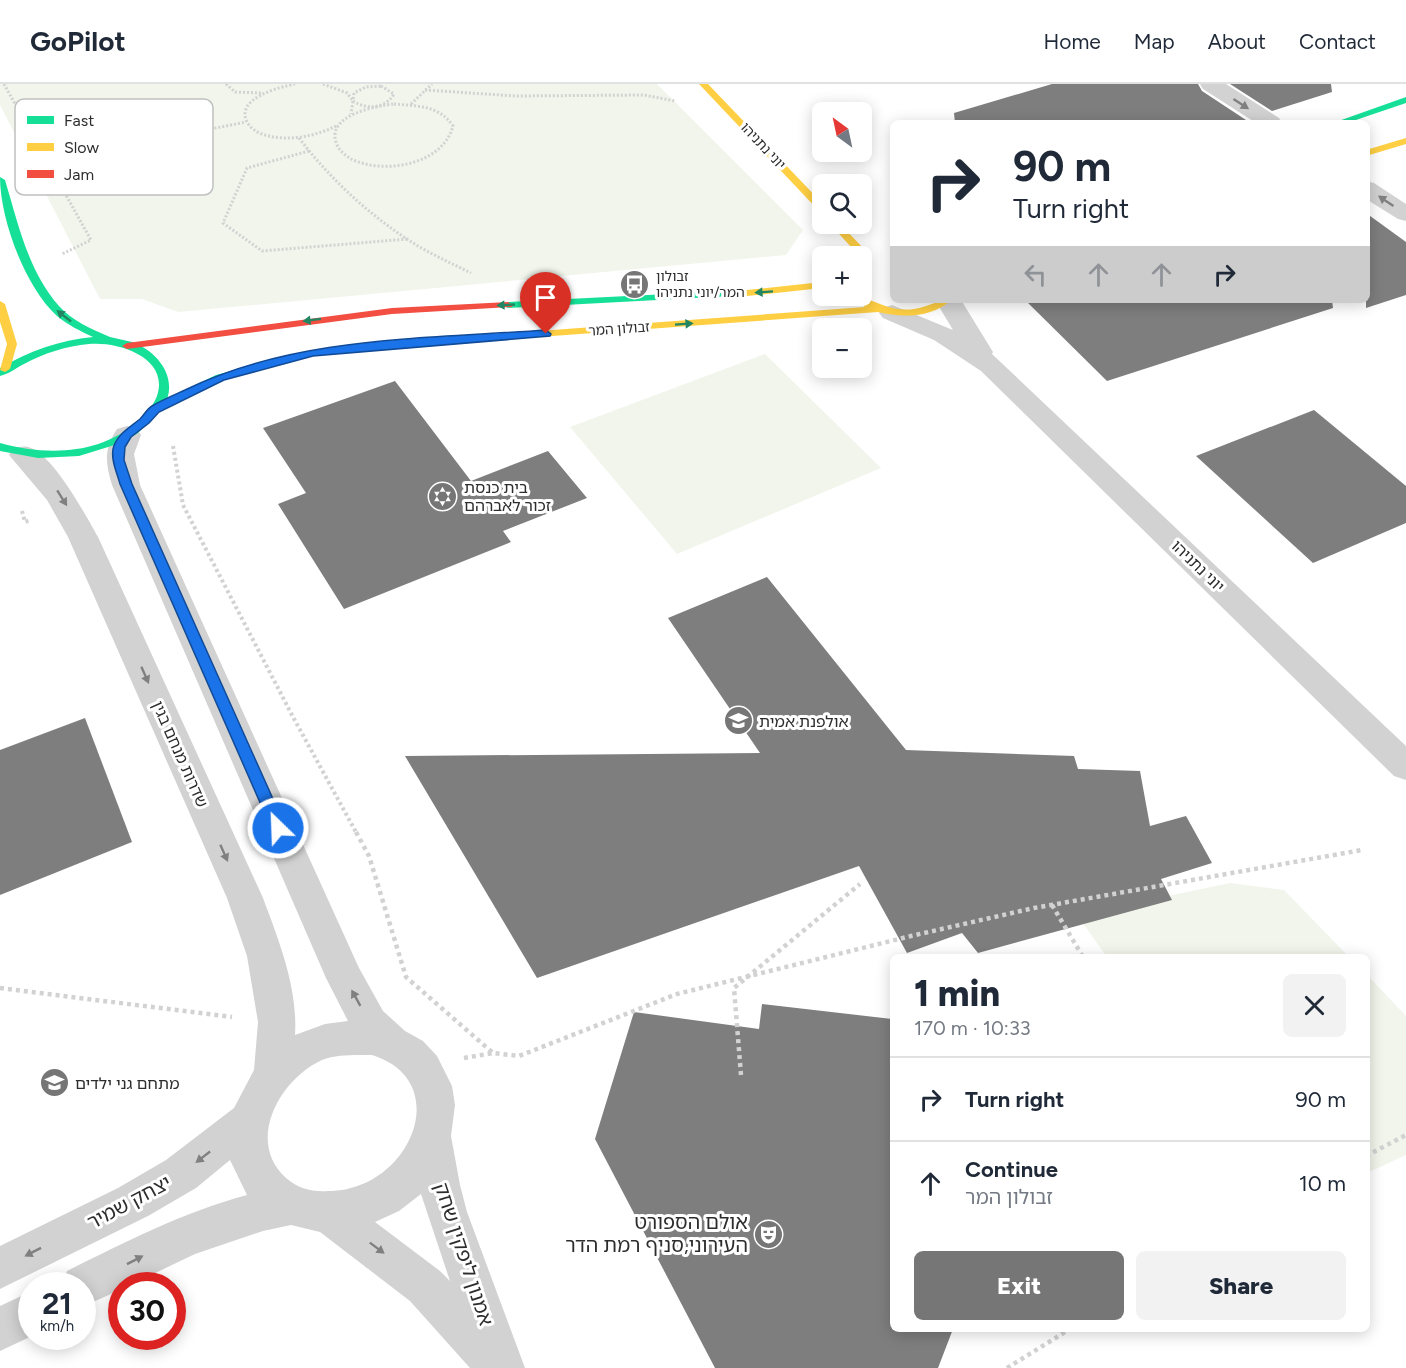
<!DOCTYPE html>
<html lang="en">
<head>
<meta charset="utf-8">
<style>
	body { margin:0; font-family:Figtree,"Noto Sans Hebrew",sans-serif; background:#f2f2f3; color:#1f2937; height:100vh; display:flex; flex-direction:column; font-size:22px; white-space:nowrap }
	* { box-sizing:border-box; margin:0 }
	p { font-size:20px; color:#747a83 }
	.icon { flex:none; width:33px; height:33px; fill:none; stroke:currentColor; stroke-width:2; stroke-linecap:round; stroke-linejoin:round }
	.map { position:relative; flex:1; overflow:hidden }
	.drawer { position:absolute; left:890px; top:870px; width:480px; height:378px; display:flex; flex-direction:column; background:#fff; border-radius:9px; box-shadow:0 3px 15px #0003 }
	.drawer>* { flex:none }
	.guide { position:absolute; left:890px; top:36px; width:480px; height:183px; border-radius:9px; box-shadow:0 3px 15px #0003; background:#fff; color:#1f2937; overflow:hidden }
	.needle { width:39px; rotate:327deg }
	.controls { position:absolute; left:812px; top:18px; display:grid; gap:12px }
	.controls a { display:grid; place-items:center; width:60px; height:60px; border-radius:9px; background:#fff; box-shadow:0 3px 15px #0003; font-size:30px }
	.speed { position:absolute; left:18px; top:1188px; display:flex; gap:12px; font-size:30px; font-weight:700; text-align:center }
	.speed>* { display:grid; place-content:center; width:78px; height:78px; border-radius:50%; background:#fff; box-shadow:0 3px 15px #0003; line-height:1 }
	.speed small { font-size:15px; font-weight:400 }
	.speed .limit { border:9px solid #d22; background:#fff; color:#111 }
	.pin { position:absolute; display:grid; place-items:center; width:51px; height:51px; color:#fff; margin:-62px -26px; border-radius:50% 50% 50% 0; rotate:-45deg; box-shadow:0 0 6px #0007 }
	.pin .icon { rotate:45deg }
	.me { position:absolute; width:66px; margin:-33px; rotate:336deg; stroke-linejoin:round; filter:drop-shadow(0 0 4px #0008) }
	.turn { display:flex; align-items:center; gap:21px; height:126px; padding:0 24px; font-size:27px }
	.turn .icon { width:78px; height:78px; stroke-width:2.5 }
	.turn b { display:block; font-size:42px; line-height:51px }
	.lanes { display:flex; align-items:center; height:57px; padding:0 24px; background:#0003; justify-content:center; gap:30px; direction:ltr }
	.lanes .off { opacity:.35 }
	.round { display:grid; place-items:center; flex:none; width:63px; height:63px; border-radius:9px; background:#f2f2f3 }
	.overview { display:flex; align-items:center; justify-content:space-between; height:102px; padding:0 24px }
	h1 { font-size:36px; font-weight:800; line-height:45px }
	.primary-button { display:flex; gap:12px; margin-top:auto; padding:12px 24px }
	.primary-button a { flex:1; height:69px; border-radius:9px; background:#767676; color:#fff; font-size:24px; font-weight:800; line-height:69px; text-align:center }
	.primary-button a+a { background:#f2f2f3; color:#1f2937 }
	ul { padding:0; list-style:none }
	li { display:flex; align-items:center; gap:18px; height:84px; padding:0 24px; border-top:2px solid #e0e1e3 }
	li div { flex:1 }
	li b { display:block; font-size:22px }
	li em { font-style:normal }
	header { display:flex; align-items:center; gap:36px; box-sizing:border-box; height:84px; padding:0 30px; background:#fff; border-bottom:2px solid #e0e1e3 }
	header strong { font-size:28px }
	nav { display:flex; gap:33px; margin-inline-start:auto; font-size:21px }
	.map>svg:first-child { display:block }
	.green { fill:#f1f5eb }
	.building { fill:#7e7e7e }
	.lines { fill:none; stroke-linecap:round; stroke-linejoin:round }
	.path-far2 { stroke:#d2d2d2; stroke-width:3; stroke-dasharray:2 2; stroke-linecap:butt }
	.path-far1 { stroke:#d2d2d2; stroke-width:4; stroke-dasharray:3 3; stroke-linecap:butt }
	.path { stroke:#d2d2d2; stroke-width:4.5; stroke-dasharray:4 4; stroke-linecap:butt }
	.street { fill:#d2d2d2; fill-rule:evenodd }
	.fast { fill:#16e098; fill-rule:evenodd }
	.slow { fill:#ffcf43; fill-rule:evenodd }
	.jam { fill:#f24e42; fill-rule:evenodd }
	.path-bridge { stroke:#d2d2d2; stroke-width:4.5; stroke-dasharray:4 4; stroke-linecap:butt }
	.oneway { fill:#808080 }
	.oneway2 { fill:#228662 }
	.route { fill:#1a73e8; stroke:#114b97; stroke-width:1.5 }
	.labels { text-anchor:middle; dominant-baseline:central; stroke-width:6; stroke-linejoin:round; paint-order:stroke }
	.far-street-label { font-size:14px; fill:#2d2d2d; stroke:#fff }
	.far-poi-label { font-size:14px; fill:#2d2d2d; stroke:#fff; text-anchor:start }
	.poi-label { font-size:16px; fill:#2d2d2d; stroke:#fff; text-anchor:start }
	.street-label { font-size:16px; fill:#2d2d2d; stroke:#fff }
	.near-street-label { font-size:20px; fill:#2d2d2d; stroke:#fff }
	.near-poi-label { font-size:20px; fill:#2d2d2d; stroke:#fff; text-anchor:end }
	.key { fill:#fff; stroke:#c0c0c0; stroke-width:1.5 }
	.key-label { font-size:16px; fill:#2d2d2d }
</style>
</head>
<body>
<header>
<strong>GoPilot</strong>
<nav><a>Home</a><a>Map</a><a>About</a><a>Contact</a></nav>
</header>
<div class="map">
<svg width="1406" height="1284" viewBox="0 0 1406 1284">
	<rect width="100%" height="100%" fill="#fff"/>
	<g class="green">
		<path d="M0 0H657L803 146 786 171 178 228 142 215H100L0 21Z"/>
		<path d="M765 270 881 384 677 470 570 343Z"/>
		<path d="M1230 799 1284 806 1349 873H1107L1077 831Z"/>
		<path d="M1367 891 1406 932V1071L1367 1089Z"/>
	</g>
	<g class="building">
		<path d="M1052 0H1198L1202 7 1246 36 1236 39H955L954 29Z"/>
		<path d="M1230 0H1331L1332 8 1272 27Z"/>
		<path d="M1366 129 1406 158V211L1366 224Z"/>
		<path d="M1025 216H1332L1333 224 1107 297Z"/>
		<path d="M395 297 471 397 548 367 587 414 503 447 511 458 344 525 278 420 306 409 263 344Z"/>
		<path d="M1314 326 1406 402V439L1313 479 1196 372Z"/>
		<path d="M767 493 906 666 1074 672 1078 685 1140 687 1150 742 1186 732 1212 779 1161 795 1172 816 978 869 962 849 907 869 859 782 537 894 405 672 760 669 668 534Z"/>
		<path d="M85 634 132 758 0 811V666Z"/>
		<path d="M762 920 892 935V1245H953L938 1284H715L595 1055 634 928 759 945Z"/>
	</g>
	<g class="lines">
		<g class="path-far2">
			<path d="M4 0 91 156 62 170"/>
			<path d="M226 0 235 8 261 9"/>
			<path d="M295 0C280 3 235 14 247 38 251 45 258 49 265 51 289 58 317 52 338 41"/>
			<path d="M323 0 347 9 353 17 351 30"/>
			<path d="M381 2 394 10C385 25 367 26 353 17L354 9 366 3Z"/>
			<path d="M425 6 516 12 644 11 675 17"/>
			<path d="M394 20C417 22 439 21 453 42 443 81 384 91 351 75 345 71 338 66 336 58 327 31 376 22 394 20Z"/>
			<path d="M411 20 432 0"/>
			<path d="M299 54C331 96 372 134 418 162 435 172 453 180 471 189"/>
			<path d="M309 67 247 84 223 139 262 167 408 155"/>
			<path d="M30 81 246 38"/>
		</g>
		<g class="path-far1">
			<path d="M173 362 183 421 293 633 357 750"/>
			<path d="M22 427 25 438 30 436"/>
		</g>
		<g class="path">
			<path d="M356 748 369 772 406 893 493 969"/>
			<path d="M1052 821 1083 873"/>
			<path d="M0 904 232 933"/>
			<path d="M464 974 493 969 519 972 677 910 911 852 1034 824 1362 766"/>
			<path d="M1366 1072 1406 1051"/>
			<path d="M1007 1284 1070 1245"/>
		</g>
		<g class="street">
			<path d="M1200 0H1226L1279 34 1282 39H1256L1203 5Z"/>
			<path d="M1366 97 1374 99 1406 120V137L1398 135 1366 115Z"/>
			<path d="M935 216H961L993 268 992 270 1406 662V696L1394 692 981 287 934 256 883 234 879 229 883 224 892 221 953 246Z"/>
			<path d="M127 342 137 345 141 351 134 370 140 401 359 884 383 927 405 947 423 957 437 972 452 1002 455 1021 451 1052 460 1101 467 1128 525 1284H470L410 1217 320 1148 291 1141 263 1147 195 1170 128 1202H122V1205L82 1223V1202H61L67 1187C125 1158 184 1128 247 1111L230 1076 196 1104 148 1132 0 1205V1162L118 1104 166 1076 234 1024 254 986 258 938 247 872 227 814 68 453 47 416 9 371 13 364C20 363 25 361 31 364 55 374 85 430 98 453L263 814C279 857 298 904 295 951L325 940 348 937 326 894 112 401C105 378 104 365 117 345ZM372 971C456 997 410 1107 328 1107 312 1108 299 1105 286 1094 245 1057 280 995 322 976 337 970 356 971 372 971ZM421 1110 450 1197 440 1187 375 1138 399 1127Z"/>
			<path d="M32 1207V1252L0 1267V1222Z"/>
		</g>
		<g class="fast">
			<path d="M1406 13V19L1347 39H1333Z"/>
			<path d="M0 93 5 96C18 139 28 187 59 222 72 237 92 245 110 253 117 255 125 256 132 258 155 266 176 290 167 315L216 291 313 266 458 253 463 256 458 259 313 272 224 295 159 327 138 349 121 359 79 372 38 374 0 367V359C47 372 100 371 138 337 146 330 153 322 157 312 170 273 117 257 89 260 66 262 45 269 24 280 16 284 9 290 0 292V284C29 267 60 256 93 253 80 247 68 241 57 232 25 203 0 135 0 93Z"/>
			<path d="M747 206 751 207V211L508 224 503 221 508 218Z"/>
		</g>
		<g class="slow">
			<path d="M699 0H708L822 119V128L819 127Z"/>
			<path d="M1406 54V60L1366 72V66Z"/>
			<path d="M830 140H840L870 171V175H862Z"/>
			<path d="M822 198V204L747 212 742 209 747 206Z"/>
			<path d="M858 212C878 218 892 228 914 225 928 223 937 216 951 216 932 234 902 234 878 228L458 259 453 256 458 253 865 223 853 215Z"/>
			<path d="M0 217 5 220 17 260 10 285 5 288 0 286 7 260 0 238Z"/>
		</g>
		<path class="jam" d="M508 218 513 221 512 223 392 230 127 265 122 262 127 259 392 224Z"/>
		<path class="path-bridge" d="M741 991 734 904 860 800"/>
	</g>
	<defs><path id="oneway-solid" d="M-6-.8H1V-3.2L6.5 0L1 3.2V.8H-6Z" transform="scale(1.5)"/></defs>
	<g class="oneway">
		<use href="#oneway-solid" transform="translate(1241 20) rotate(33)"/>
		<use href="#oneway-solid" transform="translate(1386 117) rotate(-146)"/>
		<use href="#oneway-solid" transform="translate(62 414) rotate(58)"/>
		<use href="#oneway-solid" transform="translate(145 591) rotate(66)"/>
		<use href="#oneway-solid" transform="translate(224 769) rotate(66)"/>
		<use href="#oneway-solid" transform="translate(356 914) rotate(-119)"/>
		<use href="#oneway-solid" transform="translate(203 1073) rotate(142)"/>
		<use href="#oneway-solid" transform="translate(377 1164) rotate(37)"/>
		<use href="#oneway-solid" transform="translate(33 1168) rotate(153)"/>
		<use href="#oneway-solid" transform="translate(135 1176) rotate(-27)"/>
	</g>
	<g class="oneway2">
		<use href="#oneway-solid" transform="translate(764 208) rotate(176)"/>
		<use href="#oneway-solid" transform="translate(506 221) rotate(177)"/>
		<use href="#oneway-solid" transform="translate(64 232) rotate(-142)"/>
		<use href="#oneway-solid" transform="translate(312 236) rotate(173)"/>
		<use href="#oneway-solid" transform="translate(684 240) rotate(-4)"/>
	</g>
	<path class="route" d="M546 246 551 250 550 252 313 272 224 296 159 328 149 339 131 353 125 363 124 376 132 400 286 744 283 748H273L120 400C117 389 111 377 113 365 116 351 129 344 140 335 144 331 147 325 152 322 162 316 174 311 185 306 295 252 426 255 546 246Z"/>
	<defs>
		<symbol id="bus-disc" viewBox="-11 -11 22 22"><circle r="9.5" fill="#767676" stroke="#fff"/><path d="M-5-6H5V4H4V6H2V4H-2V6H-4V4H-5ZM-3.5-4V0h7V-4ZM-3.5 1.2v1.5H-2V1.2ZM2 1.2v1.5H3.5V1.2Z" fill="#fff"/></symbol>
		<symbol id="synagogue-disc" viewBox="-11 -11 22 22"><circle r="9.5" fill="#767676" stroke="#fff"/><path d="M0-6.5L5.6 3.2H-5.6ZM0 6.5L5.6-3.2H-5.6Z" fill="#fff"/></symbol>
		<symbol id="school-disc" viewBox="-11 -11 22 22"><circle r="9.5" fill="#767676" stroke="#fff"/><path d="M0-5L7-2L0 1L-7-2ZM-4 1L0 2.5L4 1V4Q0 6-4 4Z" fill="#fff"/></symbol>
		<symbol id="theatre-disc" viewBox="-11 -11 22 22"><circle r="9.5" fill="#767676" stroke="#fff"/><path d="M-5-5.5Q0-4 5-5.5V0Q5 5 0 6Q-5 5-5 0ZM-3.3-2.5H-1v1.5H-3.3ZM1-2.5H3.3v1.5H1ZM-2.8 1Q0 5.5 2.8 1Z" fill="#fff"/></symbol>
	</defs>
	<g fill-rule="evenodd">
		<use href="#bus-disc" x="618" y="184" width="33" height="33"/>
		<use href="#synagogue-disc" x="426" y="396" width="33" height="33"/>
		<use href="#school-disc" x="722" y="620" width="33" height="33"/>
		<use href="#school-disc" x="38" y="982" width="33" height="33"/>
		<use href="#theatre-disc" x="752" y="1134" width="33" height="33"/>
	</g>
	<g class="labels">
		<g class="far-street-label">
			<text transform="translate(763 62) rotate(47)">יוני נתניהו</text>
			<text transform="translate(619 245) rotate(-4)">זבולון המר</text>
		</g>
		<g class="far-poi-label">
			<text x="656" y="192">זבולון<tspan x="656" dy="16">המר/יוני נתניהו</tspan></text>
		</g>
		<g class="poi-label">
			<text x="464" y="403">בית כנסת<tspan x="464" dy="18">זכור לאברהם</tspan></text>
			<text x="759" y="637">אולפנת אמית</text>
			<text x="75" y="999">מתחם גני ילדים</text>
		</g>
		<g class="street-label">
			<text transform="translate(1198 482) rotate(44)">יוני נתניהו</text>
			<text transform="translate(180 670) rotate(66)">שדרות מנחם בגין</text>
		</g>
		<g class="near-street-label">
			<text transform="translate(129 1118) rotate(-28)">יצחק שמיר</text>
			<text transform="translate(464 1170) rotate(72)">אמנון ליפקין שחק</text>
		</g>
		<g class="near-poi-label">
			<text x="748" y="1138">אולם הספורט<tspan x="748" dy="23">העירוני,סניף רמת הדר</tspan></text>
		</g>
	</g>
	<rect x="15" y="15" width="198" height="96" rx="9" class="key"/>
	<rect x="27" y="32" width="27" height="8" fill="#16e098"/>
	<rect x="27" y="59" width="27" height="8" fill="#ffcf43"/>
	<rect x="27" y="86" width="27" height="8" fill="#f24e42"/>
	<g class="key-label">
		<text x="64" y="42">Fast</text>
		<text x="64" y="69">Slow</text>
		<text x="64" y="96">Jam</text>
	</g>
</svg>
<div class="controls">
<a><svg class="needle" viewBox="-14 -14 28 28"><path d="M0-13l5 13h-10z" fill="#e53935"/><path d="M0 13l5-13h-10z" fill="#747a83"/></svg></a>
<a><svg class="icon" aria-label="search" viewBox="0 0 24 24"><circle cx="10" cy="10" r="6"/><path d="M15 15l6 6"/></svg></a>
<a>+</a>
<a>−</a>
</div>
<div class="speed"><div>21<small>km/h</small></div><div class="limit">30</div></div>
<div class="pin" style="left:546px;top:250px;background:#d93025"><svg class="icon" aria-label="arrive" viewBox="0 0 24 24"><path d="M6 21V4h12l-3 4 3 4H6"/></svg></div>
<svg class="me" style="left:278px;top:744px" viewBox="-20 -20 40 40"><circle r="17" fill="#1a73e8" stroke="#fff" stroke-width="3"/><path d="M0-11L8 9 0 5-8 9z" fill="#fff"/></svg>
<div class="guide">
<div class="turn"><svg class="icon" aria-label="right" viewBox="0 0 24 24"><path d="M7 20v-9h11M14 6l5 5-5 5"/></svg><div><b>90 m</b>Turn right</div></div>
<div class="lanes"><svg class="icon off" aria-label="left" viewBox="0 0 24 24"><path d="M17 20v-9H6M10 6l-5 5 5 5"/></svg><svg class="icon off" aria-label="ahead" viewBox="0 0 24 24"><path d="M12 20V5M6 11l6-6 6 6"/></svg><svg class="icon off" aria-label="ahead" viewBox="0 0 24 24"><path d="M12 20V5M6 11l6-6 6 6"/></svg><svg class="icon" aria-label="right" viewBox="0 0 24 24"><path d="M7 20v-9h11M14 6l5 5-5 5"/></svg></div>
</div>
<section class="drawer">
<div class="overview"><div><h1>1 min</h1><p>170 m · 10:33</p></div><a class="round"><svg class="icon" aria-label="close" viewBox="0 0 24 24"><path d="M6 6l12 12M18 6L6 18"/></svg></a></div>
<ul>
<li><svg class="icon" aria-label="right" viewBox="0 0 24 24"><path d="M7 20v-9h11M14 6l5 5-5 5"/></svg><div><b>Turn right</b></div><em>90 m</em></li>
<li><svg class="icon" aria-label="ahead" viewBox="0 0 24 24"><path d="M12 20V5M6 11l6-6 6 6"/></svg><div><b>Continue</b><p>זבולון המר</p></div><em>10 m</em></li>
</ul>
<div class="primary-button"><a>Exit</a><a>Share</a></div>
</section>
</div>
</body>
</html>
